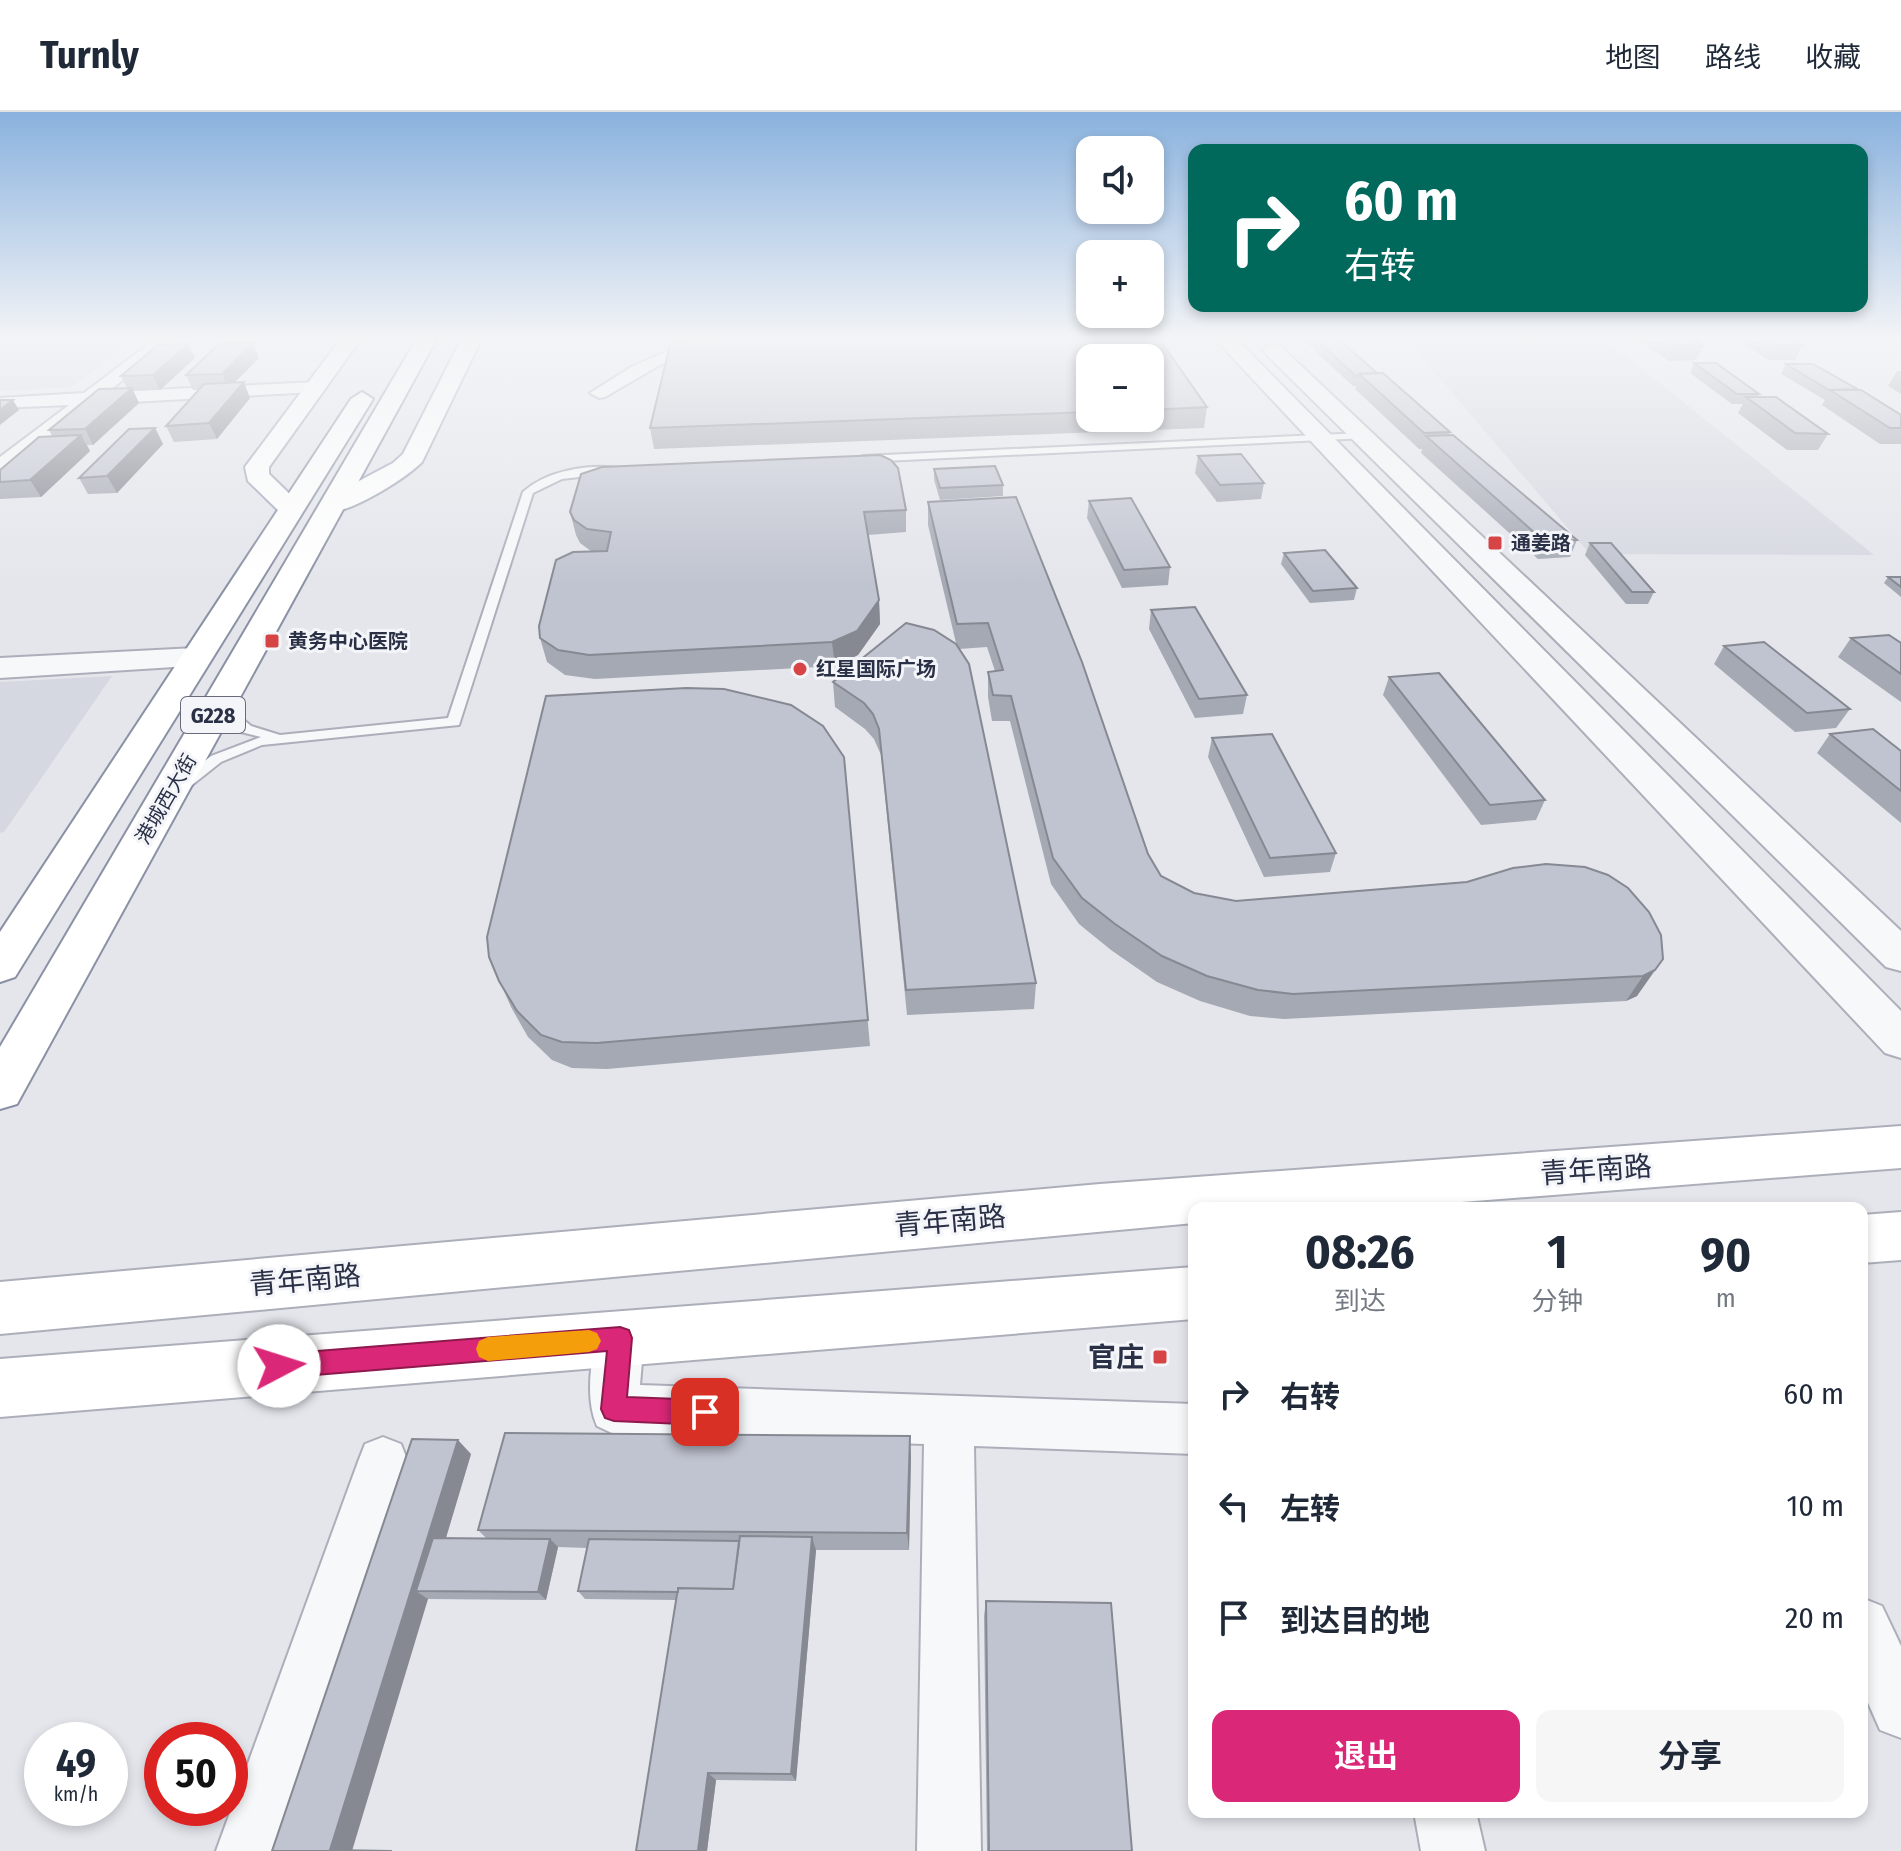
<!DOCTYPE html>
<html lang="zh">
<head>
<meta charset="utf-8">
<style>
	body { margin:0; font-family:"Fira Sans Condensed","Noto Sans SC",sans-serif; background:#f6f6f7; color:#1f2937; height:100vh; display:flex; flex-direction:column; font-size:30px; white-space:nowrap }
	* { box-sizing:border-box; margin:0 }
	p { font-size:26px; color:#747a83 }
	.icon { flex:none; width:44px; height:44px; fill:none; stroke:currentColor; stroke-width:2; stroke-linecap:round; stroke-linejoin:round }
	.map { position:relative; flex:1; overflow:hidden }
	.sheet { position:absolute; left:1188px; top:1090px; width:680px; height:616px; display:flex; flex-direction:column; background:#fff; border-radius:16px; box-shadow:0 4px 12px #0003 }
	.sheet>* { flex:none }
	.top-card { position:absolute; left:1188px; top:32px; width:680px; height:168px; border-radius:16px; box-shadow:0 4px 12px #0003; background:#00695c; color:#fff; overflow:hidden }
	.tools { position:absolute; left:1076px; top:24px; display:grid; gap:16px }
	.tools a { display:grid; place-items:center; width:88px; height:88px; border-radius:16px; background:#fff; box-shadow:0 4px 12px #0003; font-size:40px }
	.speed { position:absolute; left:24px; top:1610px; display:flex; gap:16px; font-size:40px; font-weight:700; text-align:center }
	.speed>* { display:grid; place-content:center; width:104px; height:104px; border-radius:50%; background:#fff; box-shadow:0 4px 12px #0003; line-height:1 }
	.speed small { font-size:20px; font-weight:400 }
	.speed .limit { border:12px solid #d22; background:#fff; color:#111 }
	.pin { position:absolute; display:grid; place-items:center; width:68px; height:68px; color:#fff; margin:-34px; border-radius:16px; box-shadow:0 4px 12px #0006 }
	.me { position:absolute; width:88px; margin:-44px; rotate:85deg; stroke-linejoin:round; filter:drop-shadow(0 0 6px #0008) }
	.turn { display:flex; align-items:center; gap:28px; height:168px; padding:0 24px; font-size:36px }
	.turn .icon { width:104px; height:104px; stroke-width:2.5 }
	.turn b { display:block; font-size:56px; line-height:68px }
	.eta { display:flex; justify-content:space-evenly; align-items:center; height:136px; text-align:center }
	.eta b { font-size:48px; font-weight:700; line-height:56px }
	.action { display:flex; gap:16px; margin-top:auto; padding:16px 24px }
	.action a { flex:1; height:92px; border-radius:16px; background:#db2777; color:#fff; font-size:32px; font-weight:700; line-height:92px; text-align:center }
	.action a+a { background:#f6f6f7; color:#1f2937 }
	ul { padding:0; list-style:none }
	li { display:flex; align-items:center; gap:24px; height:112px; padding:0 24px }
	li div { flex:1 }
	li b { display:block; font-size:30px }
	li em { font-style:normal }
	header { display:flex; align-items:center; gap:48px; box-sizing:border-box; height:112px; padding:0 40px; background:#fff; border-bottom:2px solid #e0e1e3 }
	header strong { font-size:38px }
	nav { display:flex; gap:44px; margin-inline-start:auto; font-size:28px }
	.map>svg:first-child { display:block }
	.built { fill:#d6d8e1 }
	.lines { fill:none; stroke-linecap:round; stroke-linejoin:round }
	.service-casing { stroke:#acafba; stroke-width:4 }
	.minor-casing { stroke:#acafba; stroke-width:4 }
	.tertiary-casing { stroke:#acafba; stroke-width:4 }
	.secondary-casing { stroke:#acafba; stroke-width:4 }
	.primary-casing { stroke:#a2a8b9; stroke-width:4 }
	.trunk-casing { stroke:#8a91a4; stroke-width:4 }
	.service { fill:#f7f8fa; fill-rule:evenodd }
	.minor { fill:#f7f8fa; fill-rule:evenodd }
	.tertiary { fill:#f7f8fa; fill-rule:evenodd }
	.secondary { fill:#fff; fill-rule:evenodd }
	.primary { fill:#fff; fill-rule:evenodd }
	.trunk { fill:#fff; fill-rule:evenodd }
	.wall { fill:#a5a9b3; fill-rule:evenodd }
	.shaded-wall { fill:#868992 }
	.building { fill:#c0c4d0; stroke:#868992; stroke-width:2 }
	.route { fill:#db2777; stroke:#8e194d; stroke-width:2 }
	.slow { fill:#f59e0b }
	.poi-dot { fill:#d64445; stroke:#f4f5f9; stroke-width:3 }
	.labels { text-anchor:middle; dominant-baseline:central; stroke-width:6; stroke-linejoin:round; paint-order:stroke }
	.far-poi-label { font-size:20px; font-weight:bold; fill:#2a3046; stroke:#f4f5f9; text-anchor:start }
	.far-street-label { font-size:20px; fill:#2a3046; stroke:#f4f5f9 }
	.shield { fill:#f4f5f9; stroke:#676b7c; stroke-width:2 }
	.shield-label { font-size:22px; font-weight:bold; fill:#2a3046 }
	.near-street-label { font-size:28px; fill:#2a3046; stroke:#f4f5f9 }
	.near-poi-label { font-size:28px; font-weight:bold; fill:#2a3046; stroke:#f4f5f9; text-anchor:end }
</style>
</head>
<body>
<header>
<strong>Turnly</strong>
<nav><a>地图</a><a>路线</a><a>收藏</a></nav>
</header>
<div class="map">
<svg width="1901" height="1739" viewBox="0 0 1901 1739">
	<rect width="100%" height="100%" fill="#e4e6ec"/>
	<g class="built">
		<path d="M0 228H136L71 275 0 279Z"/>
		<path d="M1407 228H1606L1874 443 1590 442Z"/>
		<path d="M112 564 4 720 0 721V570Z"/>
	</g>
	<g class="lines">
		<defs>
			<g id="service">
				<path d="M1363 321 1368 324 1366 326 863 350 858 347 863 344Z"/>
				<path d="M617 356 618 358 613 361 562 367 533 381 459 613 262 633 221 650 187 677H177V671L211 644 261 625 241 620 226 607 224 575H234L236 578 238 603 251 614 280 623 448 606 523 380C546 359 586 352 617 356Z"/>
			</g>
			<g id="minor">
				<path d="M154 228H172L108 280 316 270 325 275 316 280 93 292 7 359 0 361V345L69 293 0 296V286L84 281Z"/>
				<path d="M694 228H717L658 254 605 285 599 286 590 281 633 254Z"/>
				<path d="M620 1203 637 1210 644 1226 640 1273 1194 1292V1342L974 1334 981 1739H917L924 1332 614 1322 597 1314C584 1285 591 1239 603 1210Z"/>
				<path d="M383 1325 401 1332 408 1350 280 1739H216L358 1350 365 1332Z"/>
				<path d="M1862 1486 1882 1494 1901 1534V1626L1880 1618 1862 1577Z"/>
				<path d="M1414 1700H1476L1485 1739H1421Z"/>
			</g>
			<g id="tertiary">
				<path d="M1216 228H1237L1901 899V946L1885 941Z"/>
				<path d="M1273 232 1280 234 1901 819V859L1886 855 1266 242 1263 238 1266 234Z"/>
				<path d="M195 536 206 539 211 546 206 553 0 566V546Z"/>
			</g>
			<g id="secondary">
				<path d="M1901 1014V1056L1384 1096H1194V1111L0 1222V1170L1100 1072Z"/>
				<path d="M1901 1100V1148L1862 1151V1103Z"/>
				<path d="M1194 1155V1207L0 1305V1247Z"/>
			</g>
			<g id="primary">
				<path d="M340 228H360L269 355V362L304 396 300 402H282L248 369 245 355Z"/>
				<path d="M461 228H481L422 350C405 367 345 405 323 400L319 394 323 388 393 351 403 342Z"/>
			</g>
			<g id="trunk">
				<path d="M416 228H436L17 992 0 997V935Z"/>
				<path d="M362 280 373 287 15 865 0 870V820L351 287Z"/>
			</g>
		</defs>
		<use href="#service" class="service-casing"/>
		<use href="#minor" class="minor-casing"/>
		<use href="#tertiary" class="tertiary-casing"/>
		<use href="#secondary" class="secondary-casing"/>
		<use href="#primary" class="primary-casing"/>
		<use href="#trunk" class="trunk-casing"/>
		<use href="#service" class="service"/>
		<use href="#minor" class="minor"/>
		<use href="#tertiary" class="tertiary"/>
		<use href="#secondary" class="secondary"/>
		<use href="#primary" class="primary"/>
		<use href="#trunk" class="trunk"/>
	</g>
	<g class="wall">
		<path d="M719 228H1160L1207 295 1204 316 654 337 650 316 671 229ZM1090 246H1150V306H1090Z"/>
		<path d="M1303 228H1339L1377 261 1450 320 1449 323 1577 428 1570 445 1538 447 1421 341 1422 337H1419L1355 277 1356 274H1353L1314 238 1315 235H1310Z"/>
		<path d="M1639 228H1694L1703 234 1696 248 1669 249Z"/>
		<path d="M1739 228H1794L1803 233 1795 248H1768Z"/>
		<path d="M1824 228H1856L1855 230H1828Z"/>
		<path d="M253 231 259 246 234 271 250 286 217 327 174 330 166 314 199 278H193L186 263Z"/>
		<path d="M195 246 160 278 133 279 139 291 93 333H87L90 339 41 385 0 387V358L52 324 49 318 127 276 121 264Z"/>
		<path d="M1694 251 1759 282 1758 285 1828 322 1818 338H1787L1738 301 1743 292H1732L1690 261Z"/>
		<path d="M1786 252 1901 303V332H1880L1822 293 1825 288 1781 262Z"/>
		<path d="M1897 259H1901V282L1888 274Z"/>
		<path d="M155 316 163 332 117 381 88 382 79 366Z"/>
		<path d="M1198 344 1264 371 1261 387 1217 390 1195 361Z"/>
		<path d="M934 357 1003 373V384L940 388 934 368Z"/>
		<path d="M1089 389 1170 455 1168 473 1122 476 1087 406Z"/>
		<path d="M928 390 1161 764 1194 781 1236 789 1661 823 1637 884 1626 889 1284 907 1250 904 1200 889 1157 870 1111 838 1079 812 1051 772 1010 609H992L988 585V560L995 559 987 535 959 537 1036 871 1034 897 907 903 881 643 874 627 865 617 835 595 833 570 956 531 928 413Z"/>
		<path d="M906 398V420L868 423 879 488 880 512 858 543 835 554 595 567 565 563 547 550 540 526 591 439 580 431 576 423 570 400Z"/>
		<path d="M1590 431 1654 480 1648 492H1626L1585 443Z"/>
		<path d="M1284 441 1357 476 1354 488 1310 491 1281 452Z"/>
		<path d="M1888 465H1901V485L1884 471Z"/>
		<path d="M1151 498 1247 583 1243 602 1195 606 1149 517Z"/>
		<path d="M1851 526 1901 531V590L1838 545Z"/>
		<path d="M1724 534 1850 597 1836 616 1795 620 1714 552Z"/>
		<path d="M1389 565 1545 688 1536 708 1481 713 1383 583Z"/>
		<path d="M1830 622 1901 639V711L1817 641Z"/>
		<path d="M1212 626 1336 741 1330 760 1264 765 1208 645Z"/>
		<path d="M844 645 870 934 607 957 572 956 552 948 528 925 511 895 489 845Z"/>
		<path d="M471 1342 446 1426H486L478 1418 911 1344 909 1438H816L796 1669 716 1668 707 1739 676 1488 585 1487 578 1479 587 1436 558 1435 546 1488 428 1487 272 1739Z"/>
		<path d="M986 1489 1132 1739H987L984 1504Z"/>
	</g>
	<g class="shaded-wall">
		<path d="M253 231 259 246 228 277 222 262Z"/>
		<path d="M188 232 195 246 160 278 153 263Z"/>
		<path d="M244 270 250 286 217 327 209 311Z"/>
		<path d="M132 276 139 291 93 333 85 317Z"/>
		<path d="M13 288 19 298 0 313V298Z"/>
		<path d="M155 316 163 332 117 381 107 364Z"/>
		<path d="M81 323 90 339 41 385 30 368Z"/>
		<path d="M879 488 880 512 858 543 835 554 832 530Z"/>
		<path d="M1663 847 1637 884 1626 889 1643 864Z"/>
		<path d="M910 1324 911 1344 909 1438 907 1421Z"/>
		<path d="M458 1328 471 1342 430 1479H416L428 1487 352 1739 330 1738Z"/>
		<path d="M812 1425 816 1438 796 1669 791 1662Z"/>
		<path d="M550 1427 558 1435 546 1488 538 1480Z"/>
		<path d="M708 1661 716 1668 707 1739H698Z"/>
	</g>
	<g class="building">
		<path d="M719 228H1160L1207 295 1150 298V246H1090V300L650 316 671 229Z"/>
		<path d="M1316 228H1339L1377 261 1359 262 1358 264H1356Z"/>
		<path d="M1666 228H1694L1703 234H1675Z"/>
		<path d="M1767 228H1794L1803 233H1776Z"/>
		<path d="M253 231 222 262 186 263 219 232Z"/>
		<path d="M188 232 153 263 121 264 158 233Z"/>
		<path d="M1694 251H1716L1759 282H1737Z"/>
		<path d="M1786 252H1813L1857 277 1829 278Z"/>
		<path d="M1383 261 1450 320 1424 321 1359 262Z"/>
		<path d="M244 270 209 311 166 314 204 272Z"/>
		<path d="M132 276 85 317 49 318 99 277Z"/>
		<path d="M1830 278H1861L1901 303V316H1890Z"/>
		<path d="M1746 285H1776L1828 322 1795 321Z"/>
		<path d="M0 288H13L0 298Z"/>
		<path d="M155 316 107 364 79 366 129 317Z"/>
		<path d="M81 323 30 368 0 370V358L39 325Z"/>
		<path d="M1453 323 1577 428 1545 430 1426 324Z"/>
		<path d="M1241 342 1264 371 1220 373 1198 344Z"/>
		<path d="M880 343 891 348 898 356 906 398 864 400 879 488 857 519 832 530 589 543 558 538 540 526 539 514 556 448 573 440 607 439 611 420 587 417 574 408 570 400 581 362 602 355Z"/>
		<path d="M995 354 1003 373 940 376 934 357Z"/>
		<path d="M1016 385 1082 550 1148 742 1161 764 1194 781 1236 789 1467 770 1513 756 1546 752 1585 755 1608 763 1628 776 1649 800 1661 823 1663 847 1655 858 1643 864 1293 882 1258 878 1207 864 1162 844 1115 812 1082 786 1053 746 1011 584 993 583 988 560 1003 558 988 511 957 512 928 390Z"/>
		<path d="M1131 386 1170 455 1124 458 1089 389Z"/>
		<path d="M1590 431H1611L1654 480H1632Z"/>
		<path d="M1325 438 1357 476 1313 479 1284 441Z"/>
		<path d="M1888 465H1901V475Z"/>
		<path d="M1195 495 1247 583 1199 587 1151 498Z"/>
		<path d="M906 511 934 518 956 532 969 552 1036 871 906 878 879 617 873 602 864 591 833 570Z"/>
		<path d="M1889 523 1901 531V562L1851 526Z"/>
		<path d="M1764 530 1850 597 1807 601 1724 534Z"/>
		<path d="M1439 561 1545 688 1490 693 1389 565Z"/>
		<path d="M686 576 724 577 791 593 823 614 844 645 868 908 597 931 562 930 541 923 517 899 499 869 489 845 487 825 546 584Z"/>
		<path d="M1873 617 1901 639V679L1830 622Z"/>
		<path d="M1272 622 1336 741 1270 746 1212 626Z"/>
		<path d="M505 1321 910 1324 907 1421 478 1418Z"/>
		<path d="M412 1327 458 1328 330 1738 392 1739H272Z"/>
		<path d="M740 1424 812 1425 791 1662 708 1661 698 1739H636L678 1476 733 1477Z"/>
		<path d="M433 1426 550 1427 538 1480 416 1479Z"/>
		<path d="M589 1427 739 1429 733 1477 678 1476V1480L578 1479Z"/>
		<path d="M986 1489 1111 1491 1132 1739H989Z"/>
	</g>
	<linearGradient id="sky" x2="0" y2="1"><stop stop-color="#8ab2de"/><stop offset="0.48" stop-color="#f3f4f6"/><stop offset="1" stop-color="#f3f4f6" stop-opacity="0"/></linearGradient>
	<rect width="1901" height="471" fill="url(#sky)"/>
	<path class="route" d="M620 1215 629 1218 632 1226 627 1285 705 1288 714 1291 718 1300 714 1309 705 1313 614 1309 605 1306 601 1297 607 1239 279 1266 271 1262 267 1254 271 1245 279 1242Z"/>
	<path class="slow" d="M589 1218 597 1221 601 1229 597 1237 589 1240 488 1249 479 1245 476 1237 479 1229 488 1225Z"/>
	<g class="poi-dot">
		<rect x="1487" y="423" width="16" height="16" rx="4"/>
		<rect x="264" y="521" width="16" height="16" rx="4"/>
		<circle cx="800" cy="557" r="8"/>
		<rect x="1152" y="1237" width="16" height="16" rx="4"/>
	</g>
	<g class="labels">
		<g class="far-poi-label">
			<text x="1511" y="431">通姜路</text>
			<text x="288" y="529">黄务中心医院</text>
			<text x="816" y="557">红星国际广场</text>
		</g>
		<g class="far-street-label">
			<text transform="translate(166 687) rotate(-60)">港城西大街</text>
		</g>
		<rect class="shield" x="181" y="585" width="64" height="36" rx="6"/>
		<g class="shield-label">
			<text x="213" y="603">G228</text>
		</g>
		<g class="near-street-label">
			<text transform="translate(1596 1058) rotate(-4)">青年南路</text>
			<text transform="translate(950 1109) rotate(-5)">青年南路</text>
			<text transform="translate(305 1168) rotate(-5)">青年南路</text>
		</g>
		<g class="near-poi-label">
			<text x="1144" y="1245">官庄</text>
		</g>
	</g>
</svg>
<div class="tools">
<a><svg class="icon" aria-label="sound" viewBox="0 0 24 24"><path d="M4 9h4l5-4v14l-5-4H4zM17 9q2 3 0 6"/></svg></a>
<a>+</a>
<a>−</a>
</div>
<div class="speed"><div>49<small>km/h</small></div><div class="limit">50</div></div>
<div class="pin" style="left:705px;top:1300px;background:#d93025"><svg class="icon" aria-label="arrive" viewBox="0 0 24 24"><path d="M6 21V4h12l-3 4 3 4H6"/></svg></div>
<svg class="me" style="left:279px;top:1254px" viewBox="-20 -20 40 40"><circle r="19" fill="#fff"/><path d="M0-13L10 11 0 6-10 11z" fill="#db2777"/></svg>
<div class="top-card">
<div class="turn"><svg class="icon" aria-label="right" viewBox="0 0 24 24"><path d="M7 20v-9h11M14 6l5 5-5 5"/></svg><div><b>60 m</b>右转</div></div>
</div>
<section class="sheet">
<div class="eta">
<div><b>08:26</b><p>到达</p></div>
<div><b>1</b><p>分钟</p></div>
<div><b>90</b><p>m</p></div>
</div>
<ul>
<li><svg class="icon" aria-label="right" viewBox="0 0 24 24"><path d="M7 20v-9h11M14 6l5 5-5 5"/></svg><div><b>右转</b></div><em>60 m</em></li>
<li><svg class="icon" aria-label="left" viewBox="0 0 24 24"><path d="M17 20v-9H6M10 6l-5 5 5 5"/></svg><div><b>左转</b></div><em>10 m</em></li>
<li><svg class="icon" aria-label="arrive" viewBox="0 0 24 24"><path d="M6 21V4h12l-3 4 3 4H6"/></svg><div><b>到达目的地</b></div><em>20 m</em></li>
</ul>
<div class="action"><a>退出</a><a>分享</a></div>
</section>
</div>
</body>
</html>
